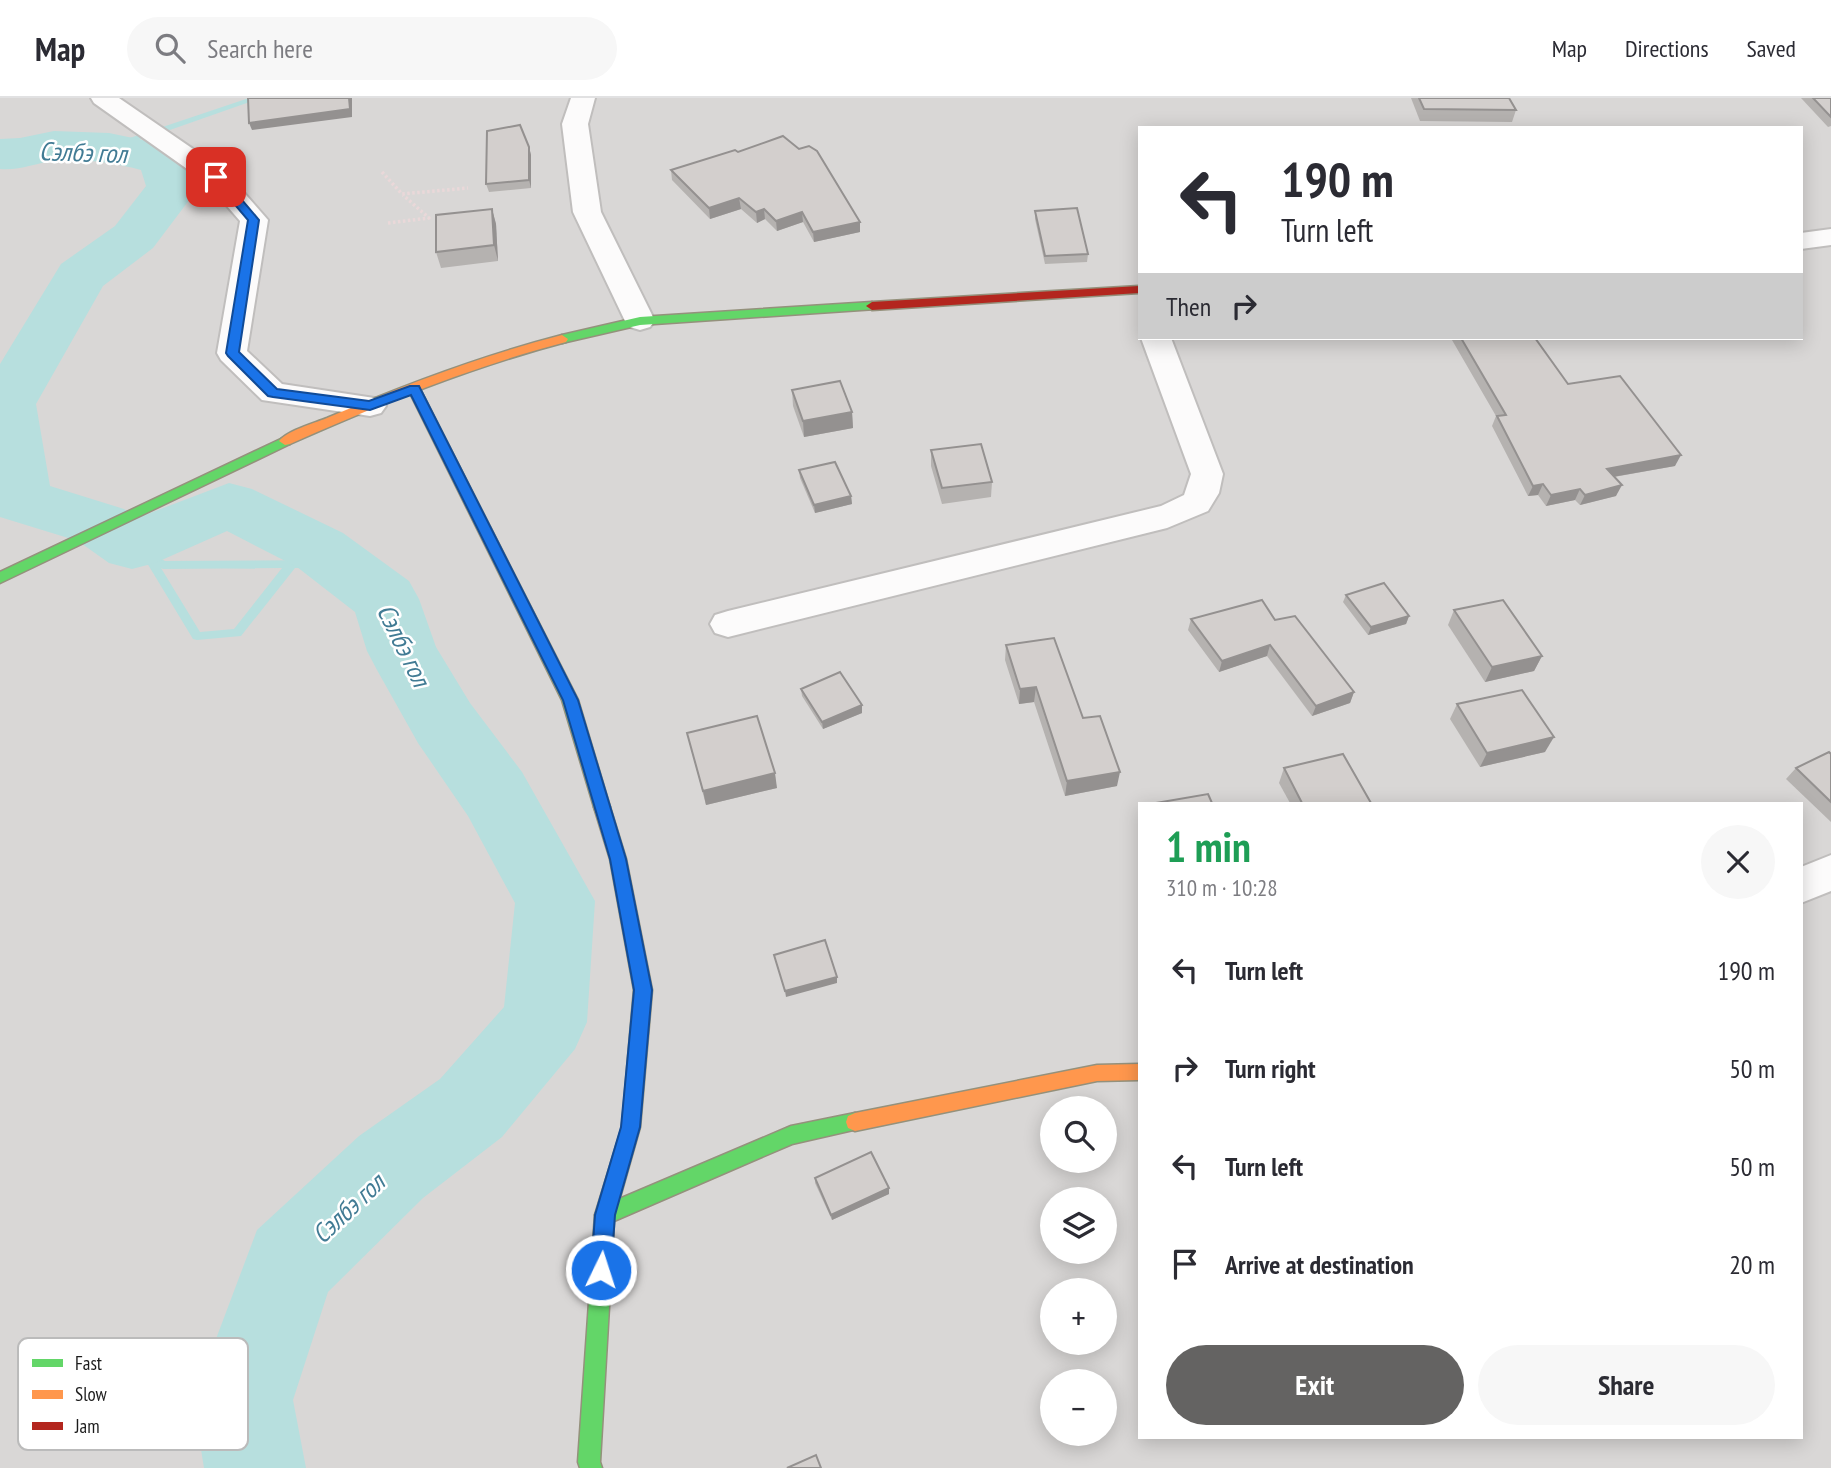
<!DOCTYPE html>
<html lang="en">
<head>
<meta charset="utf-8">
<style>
	body { margin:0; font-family:"PT Sans Narrow",sans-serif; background:#f7f7f7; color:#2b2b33; height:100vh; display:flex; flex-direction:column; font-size:26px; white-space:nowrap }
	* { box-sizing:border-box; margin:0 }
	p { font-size:23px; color:#7c7c81 }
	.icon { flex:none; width:38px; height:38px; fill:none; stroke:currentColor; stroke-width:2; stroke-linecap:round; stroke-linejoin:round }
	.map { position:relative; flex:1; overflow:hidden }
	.details { position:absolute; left:1138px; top:704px; width:665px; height:637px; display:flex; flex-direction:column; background:#fff; border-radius:0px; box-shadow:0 4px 18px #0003 }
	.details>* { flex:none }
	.guide { position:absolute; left:1138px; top:28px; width:665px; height:214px; border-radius:0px; box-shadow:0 4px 18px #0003; background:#fff; color:#2b2b33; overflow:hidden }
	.tools { position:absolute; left:1040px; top:998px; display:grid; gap:14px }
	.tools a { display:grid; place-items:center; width:77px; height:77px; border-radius:50%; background:#fff; box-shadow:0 4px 18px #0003; font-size:35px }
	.pin { position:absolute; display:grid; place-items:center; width:60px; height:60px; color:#fff; margin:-30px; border-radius:14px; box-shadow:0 4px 10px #0006 }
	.me { position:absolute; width:77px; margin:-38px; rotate:4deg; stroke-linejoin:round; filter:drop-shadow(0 0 5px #0008) }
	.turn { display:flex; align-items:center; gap:24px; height:147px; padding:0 28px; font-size:32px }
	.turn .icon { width:91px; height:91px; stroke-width:2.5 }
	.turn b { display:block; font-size:49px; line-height:60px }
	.then { display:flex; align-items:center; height:66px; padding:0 28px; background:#0003; gap:14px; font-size:26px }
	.round { display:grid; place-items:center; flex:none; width:74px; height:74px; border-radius:37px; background:#f7f7f7 }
	.head { display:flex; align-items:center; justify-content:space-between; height:119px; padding:0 28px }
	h1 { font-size:42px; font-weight:800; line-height:52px; color:#1e9e55 }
	.button { display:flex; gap:14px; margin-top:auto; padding:14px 28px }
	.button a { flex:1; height:80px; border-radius:42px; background:#646362; color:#fff; font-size:28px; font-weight:800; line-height:80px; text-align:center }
	.button a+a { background:#f7f7f7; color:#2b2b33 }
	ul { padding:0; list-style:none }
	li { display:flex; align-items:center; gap:21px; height:98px; padding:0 28px }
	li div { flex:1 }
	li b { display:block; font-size:26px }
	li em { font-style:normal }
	header { display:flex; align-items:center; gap:42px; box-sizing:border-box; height:98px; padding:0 35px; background:#fff; border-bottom:2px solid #e1e1e2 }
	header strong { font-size:33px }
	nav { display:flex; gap:38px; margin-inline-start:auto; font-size:24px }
	.search { width:490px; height:63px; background:#f7f7f7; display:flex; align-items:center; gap:18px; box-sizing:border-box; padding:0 24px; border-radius:38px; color:#7c7c81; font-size:26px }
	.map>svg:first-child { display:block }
	.residential { fill:#d9d7d6; fill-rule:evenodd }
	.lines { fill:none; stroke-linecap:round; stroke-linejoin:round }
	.stream { fill:#b7dfde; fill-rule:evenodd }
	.river { fill:#b7dfde; fill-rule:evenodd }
	.street-casing { stroke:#c0bebd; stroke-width:4 }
	.fast-casing { stroke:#94917c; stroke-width:3 }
	.slow-casing { stroke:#94917c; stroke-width:3 }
	.jam-casing { stroke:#94917c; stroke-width:3 }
	.path { stroke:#ead8d9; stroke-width:3.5; stroke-dasharray:2.5 2.5; stroke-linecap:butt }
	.street { fill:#fcfbfb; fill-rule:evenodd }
	.fast { fill:#63d668; fill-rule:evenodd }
	.slow { fill:#ff974d; fill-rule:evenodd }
	.jam { fill:#b3261e; fill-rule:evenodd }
	.wall { fill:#b5b2b0 }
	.shaded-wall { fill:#949190 }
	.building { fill:#d3cfcd; stroke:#949190; stroke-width:2 }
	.route { fill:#1a73e8; stroke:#114b97; stroke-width:2 }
	.labels { text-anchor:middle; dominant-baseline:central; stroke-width:5; stroke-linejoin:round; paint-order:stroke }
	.water-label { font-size:26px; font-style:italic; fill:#417b94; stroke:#fff }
	.key { fill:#fff; stroke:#bbb; stroke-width:2 }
	.key-label { font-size:19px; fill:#1c1c1c }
</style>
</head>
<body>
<header>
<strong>Map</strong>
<div class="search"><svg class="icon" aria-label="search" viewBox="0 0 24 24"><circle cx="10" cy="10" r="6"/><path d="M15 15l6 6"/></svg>Search here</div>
<nav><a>Map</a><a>Directions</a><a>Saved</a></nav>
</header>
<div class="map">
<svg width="1831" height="1370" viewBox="0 0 1831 1370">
	<rect width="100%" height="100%" fill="#eae7e4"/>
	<path class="residential" d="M0 0H1831V1370H0ZM1139 30H1801V240H1139ZM1139 705H1801V1339H1139ZM1052 1010H1104V1062H1052ZM1052 1101H1104V1153H1052ZM1052 1192H1104V1244H1052ZM1052 1283H1104V1335H1052Z"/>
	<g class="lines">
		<g class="stream">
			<path d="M249 0H261L167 33 107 51 103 49Z"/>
			<path d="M0 378 4 379 24 399 25 402 24 405H16L0 388Z"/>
			<path d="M132 444 165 463 339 462 344 466 339 470H295L241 538 197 542 193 541 144 460 127 448 128 445ZM161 470 163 471 282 470 234 531 200 534Z"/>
		</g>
		<path class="river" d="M54 33 109 35 181 50 189 61 199 89 153 150 103 188 36 306 50 388 124 411 137 420 229 385 252 391 343 435 409 483 419 501 436 549 470 605 522 674 595 803 587 924 575 951 502 1039 423 1100 328 1194 293 1302 306 1370H204L193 1302 257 1132 359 1038 440 981 504 909 515 805 468 718 418 645 377 572 367 553 355 514 297 469 227 433 155 465 132 471 109 465 78 443 0 419V266L61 166 115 128 146 88 141 72C113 65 83 60 54 63 35 65 19 73 0 71V41L20 40Z"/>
		<defs>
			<g id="street">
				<path d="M91 0H119L225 73 268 122 247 253 282 286 381 301 386 308 381 315 370 318 262 302 221 262 217 255 240 123 207 85 94 5Z"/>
				<path d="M571 0H595L588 26 601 114 655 223 650 229 640 232 630 229 625 223 573 114 562 26Z"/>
				<path d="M1831 131V147L1801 151V135Z"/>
				<path d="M1141 240H1171L1223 376 1219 395 1208 413 1167 430 728 539 715 535 710 526 715 517 728 513 1161 408 1184 397 1191 376Z"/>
				<path d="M1831 757V793L1801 805V769Z"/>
			</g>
			<g id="fast">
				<path d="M872 204 878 208 876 211 640 227 562 245 556 241 562 237 640 219Z"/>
				<path d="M414 287 420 291 578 602 610 709 608 714H596L594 709 562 602 408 291Z"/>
				<path d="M285 339 291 343 290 346 0 485V474Z"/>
				<path d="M855 1015 862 1018 864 1024 862 1030 792 1046 614 1123 600 1364 602 1370H580L578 1364 595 1117 598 1110 791 1028Z"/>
			</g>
			<g id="slow">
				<path d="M562 237 568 241 566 244C471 269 380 306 290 346L285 347 279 343C289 332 312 326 327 320 404 287 481 258 562 237Z"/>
				<path d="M1139 966V982L1097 983 855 1033 848 1030 846 1024 848 1018 855 1015 1097 967Z"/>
			</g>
			<g id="jam">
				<path d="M1139 188V195L872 212 866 208 872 204Z"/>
				<path d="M602 702 608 704 610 709 626 761 652 892 640 1029 615 1117 612 1124 605 1127 598 1124 595 1117 622 1029 634 892 610 761 594 709 596 704Z"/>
			</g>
		</defs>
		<use href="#street" class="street-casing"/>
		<use href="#fast" class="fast-casing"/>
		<use href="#slow" class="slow-casing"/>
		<use href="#jam" class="jam-casing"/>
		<g class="path">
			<path d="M382 74 402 96 468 90"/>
			<path d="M388 125 429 120 403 97"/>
		</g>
		<use href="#street" class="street"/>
		<use href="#fast" class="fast"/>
		<use href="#slow" class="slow"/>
		<use href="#jam" class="jam"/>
	</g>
	<g class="wall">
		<path d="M1411 0H1509L1516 12 1512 24 1420 23Z"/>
		<path d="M1801 0H1831V28L1828 29Z"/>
		<path d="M529 49 531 57V90L489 94 486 86Z"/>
		<path d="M671 72 860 134 814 144 803 124 777 133 765 121 757 125 741 111 710 121 672 82Z"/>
		<path d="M492 111 496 126 498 163 441 170 436 154Z"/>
		<path d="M1035 113 1088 156 1087 164 1045 166 1035 121Z"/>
		<path d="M1453 240H1535L1568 286 1675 368 1614 379 1616 398 1580 407 1575 402 1546 408 1538 397 1528 398 1492 328 1496 318 1452 242Z"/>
		<path d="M792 292 852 314 853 330 804 339 793 308Z"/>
		<path d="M931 352 992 384 991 399 942 406 931 368Z"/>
		<path d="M799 372 851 398 852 406 815 415 800 380Z"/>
		<path d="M1346 497 1409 518 1406 526 1368 537 1343 504Z"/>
		<path d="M1454 512 1542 558 1534 573 1485 584 1448 527Z"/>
		<path d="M1191 521 1275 522 1354 594 1350 605 1312 618 1267 558 1219 574 1188 532Z"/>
		<path d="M1006 547 1083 620 1117 688 1065 698 1034 604 1019 606 1005 562Z"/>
		<path d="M801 591 862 615 823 631 802 598Z"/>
		<path d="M1457 606 1545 654 1480 669 1450 621Z"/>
		<path d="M687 635 777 690 706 707Z"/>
		<path d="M1831 656V724L1786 681 1796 670Z"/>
		<path d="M1284 670 1371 705H1290L1279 685Z"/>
		<path d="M815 1080 889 1090V1096L832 1122 815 1085Z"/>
	</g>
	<g class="shaded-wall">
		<path d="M349 0H352V19L252 32 249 25Z"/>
		<path d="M529 49 531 57V90L529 82Z"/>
		<path d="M739 100 741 111 710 121 709 110Z"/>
		<path d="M492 111 496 126 498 163 494 147Z"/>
		<path d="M764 111 765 121 757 125 756 114Z"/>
		<path d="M802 114 803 124 777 133 776 123Z"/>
		<path d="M860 124V134L814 144 813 134Z"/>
		<path d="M852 314 853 330 804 339 803 323Z"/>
		<path d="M1681 357 1675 368 1601 381 1607 371Z"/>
		<path d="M1543 386 1538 397 1528 398 1533 388Z"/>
		<path d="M1622 387 1616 398 1580 407 1585 397Z"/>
		<path d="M1580 391 1575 402 1546 408 1551 397Z"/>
		<path d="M851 398 852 406 815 415 814 407Z"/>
		<path d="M1409 518 1406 526 1368 537 1371 529Z"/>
		<path d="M1270 547 1267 558 1219 574 1222 563Z"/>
		<path d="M1542 558 1534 573 1485 584 1492 569Z"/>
		<path d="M1036 589 1034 604 1019 606 1020 591Z"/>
		<path d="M1354 594 1350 605 1312 618 1316 608Z"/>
		<path d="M862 607V615L823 631 822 624Z"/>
		<path d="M1554 639 1545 654 1480 669 1487 655Z"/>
		<path d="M1120 674 1117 688 1065 698 1067 683Z"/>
		<path d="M775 675 777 690 706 707 703 693Z"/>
		<path d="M837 879V885L786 899 785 893Z"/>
		<path d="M889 1090V1096L832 1122 831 1117Z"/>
	</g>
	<g class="building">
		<path d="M248 0H349L350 11 249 25Z"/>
		<path d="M1419 0H1509L1516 12 1424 11Z"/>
		<path d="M1813 0H1831V19Z"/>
		<path d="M520 27 529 49V82L486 86 487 33Z"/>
		<path d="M783 38 799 51 809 48 817 53 860 124 813 134 802 114 776 123 764 111 756 114 739 100 709 110 671 72 735 52 738 54Z"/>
		<path d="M1077 110 1088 156 1045 158 1035 113Z"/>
		<path d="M492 111 494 147 436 154V117Z"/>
		<path d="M1461 240H1535L1568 286 1620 278 1681 357 1607 371 1622 387 1585 397 1580 391 1551 397 1543 386 1533 388 1497 318 1506 317Z"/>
		<path d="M840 283 852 314 803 323 792 292Z"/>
		<path d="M981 346 992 384 942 390 931 352Z"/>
		<path d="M835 364 851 398 814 407 799 372Z"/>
		<path d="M1384 485 1409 518 1371 529 1346 497Z"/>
		<path d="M1262 502 1275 522 1295 518 1354 594 1316 608 1270 547 1222 563 1191 521Z"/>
		<path d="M1503 502 1542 558 1492 569 1454 512Z"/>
		<path d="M1054 540 1083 620 1100 618 1120 674 1067 683 1036 589 1020 591 1006 547Z"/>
		<path d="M840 574 862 607 822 624 801 591Z"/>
		<path d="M1522 592 1554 639 1487 655 1457 606Z"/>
		<path d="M757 618 775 675 703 693 687 635Z"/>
		<path d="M1829 654 1831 656V704L1796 670Z"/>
		<path d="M1343 656 1371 705H1302L1284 670Z"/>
		<path d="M1208 696 1212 705H1156Z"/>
		<path d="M825 842 837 879 785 893 774 857Z"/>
		<path d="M871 1054 889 1090 831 1117 815 1080Z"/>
		<path d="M816 1357 821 1370H787Z"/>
	</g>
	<path class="route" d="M213 76H220L259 122 239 254 277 291 369 303 410 288H419L578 602 626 761 652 892 640 1029 615 1117 611 1172 608 1179 601 1182 594 1179 591 1172 595 1117 621 1029 634 892 610 761 563 602 411 297 370 312 273 299 268 298 228 258 226 255 248 122 213 81Z"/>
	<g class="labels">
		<g class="water-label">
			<text transform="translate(83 54) rotate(2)">Сэлбэ гол</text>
			<text transform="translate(404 547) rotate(64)">Сэлбэ гол</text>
			<text transform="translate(348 1110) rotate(-43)">Сэлбэ гол</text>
		</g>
	</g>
	<rect x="18" y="1240" width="230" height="112" rx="10" class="key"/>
	<rect x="32" y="1261" width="31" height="8" fill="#63d668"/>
	<rect x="32" y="1292" width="31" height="9" fill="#ff974d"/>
	<rect x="32" y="1324" width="31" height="8" fill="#b3261e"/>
	<g class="key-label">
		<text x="75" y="1272">Fast</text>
		<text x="75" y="1303">Slow</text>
		<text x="75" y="1335">Jam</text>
	</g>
</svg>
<div class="tools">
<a><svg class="icon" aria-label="search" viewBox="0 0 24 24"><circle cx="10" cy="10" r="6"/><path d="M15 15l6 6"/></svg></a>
<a><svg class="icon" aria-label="layers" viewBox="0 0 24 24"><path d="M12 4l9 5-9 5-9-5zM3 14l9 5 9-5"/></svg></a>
<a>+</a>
<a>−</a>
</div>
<div class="pin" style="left:216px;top:79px;background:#d93025"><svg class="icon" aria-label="arrive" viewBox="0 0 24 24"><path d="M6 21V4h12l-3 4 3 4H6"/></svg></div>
<svg class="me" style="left:601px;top:1172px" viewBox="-20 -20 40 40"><circle r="17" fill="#1a73e8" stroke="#fff" stroke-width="3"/><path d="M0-11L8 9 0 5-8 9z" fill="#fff"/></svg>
<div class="guide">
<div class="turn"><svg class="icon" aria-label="left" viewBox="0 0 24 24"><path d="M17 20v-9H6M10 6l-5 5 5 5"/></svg><div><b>190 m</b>Turn left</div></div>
<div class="then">Then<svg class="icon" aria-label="right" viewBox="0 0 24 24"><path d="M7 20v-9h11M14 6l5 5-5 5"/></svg></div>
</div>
<section class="details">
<div class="head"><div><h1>1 min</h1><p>310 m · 10:28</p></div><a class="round"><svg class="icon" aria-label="close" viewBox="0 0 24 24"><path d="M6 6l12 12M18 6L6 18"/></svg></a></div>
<ul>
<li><svg class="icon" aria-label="left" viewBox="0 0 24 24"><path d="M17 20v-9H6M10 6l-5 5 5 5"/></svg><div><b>Turn left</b></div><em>190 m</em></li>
<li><svg class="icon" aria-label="right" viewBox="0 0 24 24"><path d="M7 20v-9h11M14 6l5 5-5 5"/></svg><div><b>Turn right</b></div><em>50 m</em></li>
<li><svg class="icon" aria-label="left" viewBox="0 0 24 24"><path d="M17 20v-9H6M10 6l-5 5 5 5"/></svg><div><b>Turn left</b></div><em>50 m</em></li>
<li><svg class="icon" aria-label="arrive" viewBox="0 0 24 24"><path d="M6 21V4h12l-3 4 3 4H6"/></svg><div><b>Arrive at destination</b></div><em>20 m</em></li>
</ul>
<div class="button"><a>Exit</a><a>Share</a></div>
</section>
</div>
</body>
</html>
